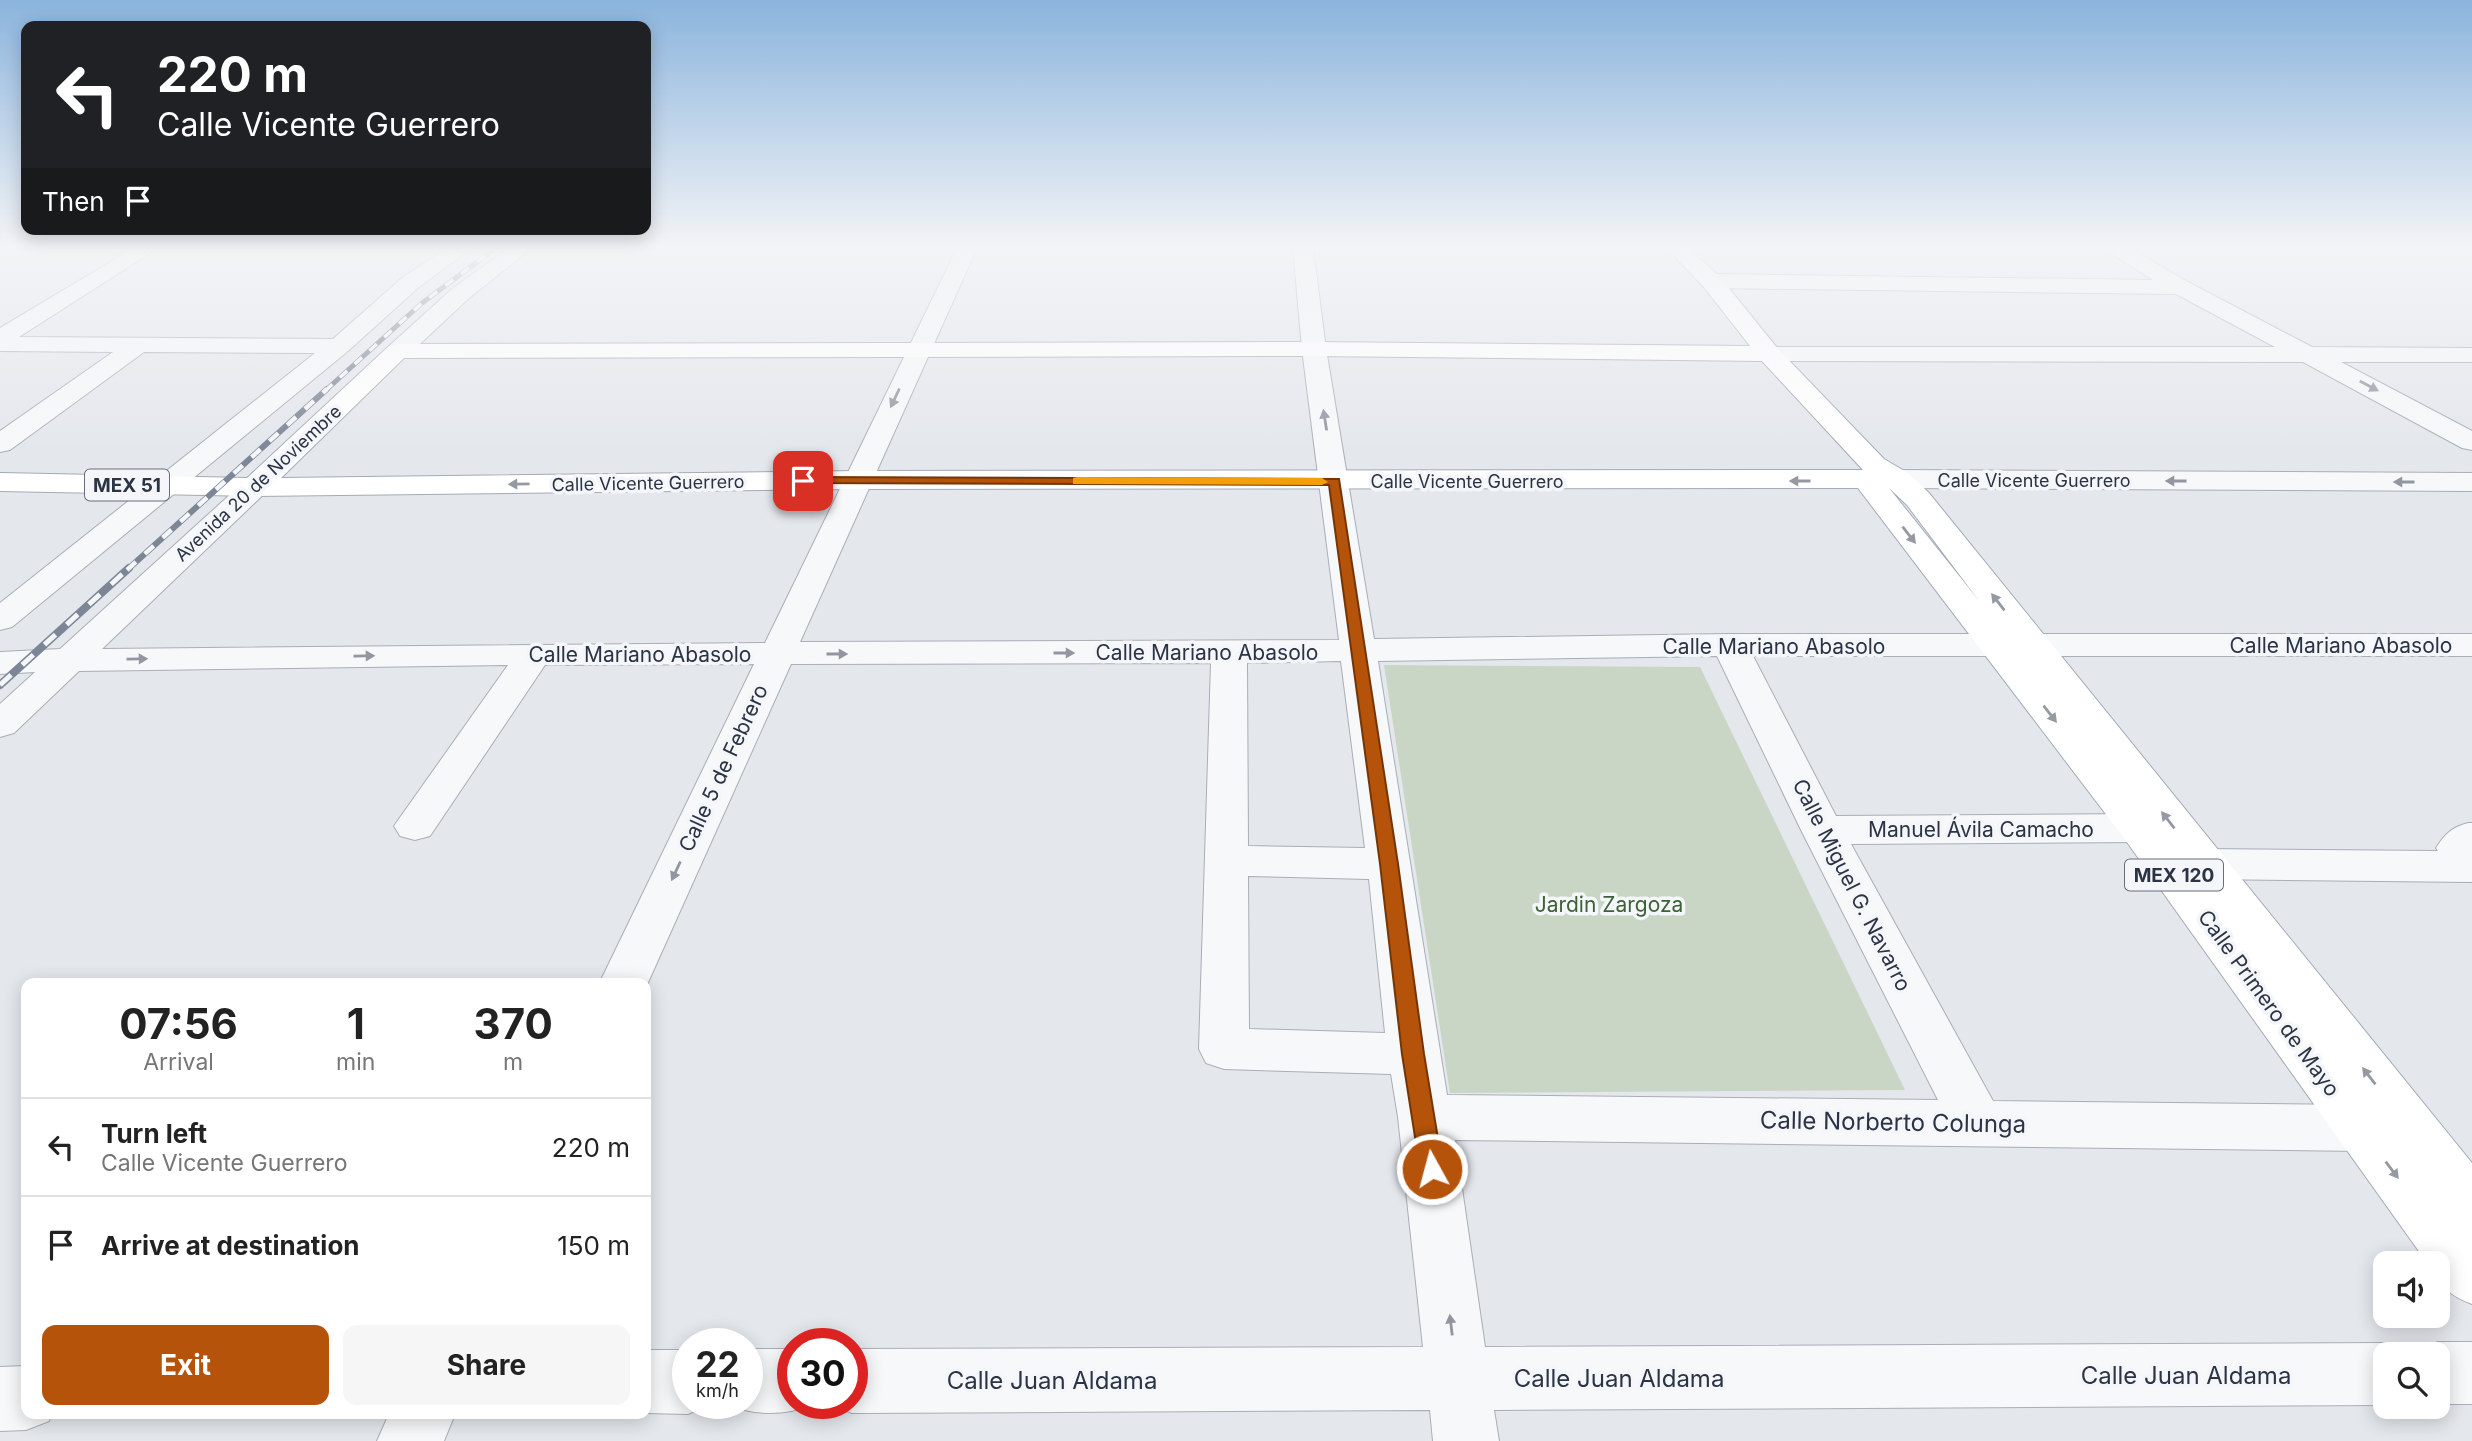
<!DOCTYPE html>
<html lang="en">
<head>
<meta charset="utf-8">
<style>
	body { margin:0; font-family:Inter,sans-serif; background:#f6f6f6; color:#222; height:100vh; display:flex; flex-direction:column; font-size:26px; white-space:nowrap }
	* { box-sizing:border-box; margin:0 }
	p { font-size:23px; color:#767676 }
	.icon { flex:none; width:38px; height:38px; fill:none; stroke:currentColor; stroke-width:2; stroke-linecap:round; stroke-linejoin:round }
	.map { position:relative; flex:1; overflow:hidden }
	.side { position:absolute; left:21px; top:978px; width:630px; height:441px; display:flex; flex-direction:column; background:#fff; border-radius:14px; box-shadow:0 4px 18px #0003 }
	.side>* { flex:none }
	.guide { position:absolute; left:21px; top:21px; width:630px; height:214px; border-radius:14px; box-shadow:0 4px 18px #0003; background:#202124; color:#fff; overflow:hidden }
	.controls { position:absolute; left:2373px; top:1251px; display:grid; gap:14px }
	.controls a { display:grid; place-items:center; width:77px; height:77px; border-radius:14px; background:#fff; box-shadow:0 4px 18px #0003; font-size:35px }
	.speed { position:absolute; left:672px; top:1328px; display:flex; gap:14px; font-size:35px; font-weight:700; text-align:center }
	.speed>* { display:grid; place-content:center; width:91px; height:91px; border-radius:50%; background:#fff; box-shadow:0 4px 18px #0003; line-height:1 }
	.speed small { font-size:18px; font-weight:400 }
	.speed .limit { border:10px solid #d22; background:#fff; color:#111 }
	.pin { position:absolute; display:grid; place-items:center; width:60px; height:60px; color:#fff; margin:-30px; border-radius:14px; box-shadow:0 4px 10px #0006 }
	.me { position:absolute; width:77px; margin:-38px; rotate:353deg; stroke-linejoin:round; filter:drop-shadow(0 0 5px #0008) }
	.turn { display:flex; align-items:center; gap:24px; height:147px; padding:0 21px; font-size:32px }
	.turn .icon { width:91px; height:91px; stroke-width:2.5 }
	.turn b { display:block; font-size:49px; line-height:60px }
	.then { display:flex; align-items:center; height:66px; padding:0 21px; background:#0003; gap:14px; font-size:26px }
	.eta { display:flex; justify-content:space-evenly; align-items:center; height:119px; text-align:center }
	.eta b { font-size:42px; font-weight:700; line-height:49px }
	.button { display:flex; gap:14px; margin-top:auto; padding:14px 21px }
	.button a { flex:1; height:80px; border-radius:14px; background:#b45309; color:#fff; font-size:28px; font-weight:700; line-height:80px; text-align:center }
	.button a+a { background:#f6f6f6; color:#222 }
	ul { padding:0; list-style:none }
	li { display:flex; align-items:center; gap:21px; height:98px; padding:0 21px; border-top:2px solid #e0e0e0 }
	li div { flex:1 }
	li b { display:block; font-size:26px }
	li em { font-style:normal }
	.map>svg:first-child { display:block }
	.green { fill:#c9d6c5 }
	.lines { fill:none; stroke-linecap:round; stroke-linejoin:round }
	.minor-casing { stroke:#a9aeb7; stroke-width:2 }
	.major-casing { stroke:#a3abb8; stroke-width:2 }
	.path { stroke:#c2c5cb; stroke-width:2.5; stroke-dasharray:3.5 3.5; stroke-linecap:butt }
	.minor { fill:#f7f8fa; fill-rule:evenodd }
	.major { fill:#fff; fill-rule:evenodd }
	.rail-far2-casing { stroke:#7d8696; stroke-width:5 }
	.rail-far1-casing { stroke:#7d8696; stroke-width:6 }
	.rail-casing { stroke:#7d8696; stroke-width:8 }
	.rail-far2 { stroke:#f4f6f9; stroke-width:3.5; stroke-dasharray:10; stroke-linecap:butt }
	.rail-far1 { stroke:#f4f6f9; stroke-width:4.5; stroke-dasharray:12; stroke-linecap:butt }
	.rail { stroke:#f4f6f9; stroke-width:5; stroke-dasharray:15; stroke-linecap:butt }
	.oneway { fill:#9196a0 }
	.oneway2 { fill:#959aa2 }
	.route { fill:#b45309; stroke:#753606; stroke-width:2 }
	.slow { fill:#f59e0b }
	.labels { text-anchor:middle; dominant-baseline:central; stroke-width:7; stroke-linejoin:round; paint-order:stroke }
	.far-street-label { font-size:18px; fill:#2b3445; stroke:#f4f6f9 }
	.shield { fill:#f4f6f9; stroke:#676e7b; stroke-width:2 }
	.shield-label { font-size:19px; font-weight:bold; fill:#2b3445 }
	.street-label { font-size:21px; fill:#2b3445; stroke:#f4f6f9 }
	.park-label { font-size:21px; fill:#3f6138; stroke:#f4f6f9 }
	.near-street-label { font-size:24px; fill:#2b3445; stroke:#f4f6f9 }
</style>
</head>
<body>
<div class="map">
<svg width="2472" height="1441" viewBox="0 0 2472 1441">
	<rect width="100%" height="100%" fill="#e4e7ec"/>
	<path class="green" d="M1384 665 1700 667 1905 1090 1450 1093Z"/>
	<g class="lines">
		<defs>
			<g id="minor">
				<path d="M134 248H158L19 337 333 339 403 277 448 248H472L419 287 348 351 12 627 0 630V603L315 353 144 352 10 450 0 452V431L113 352 0 351V328Z"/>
				<path d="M509 248H532L468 299 407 356 398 358 389 356 386 351 389 346 452 289Z"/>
				<path d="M957 248H977L800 642 1339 640 1302 349 1293 248H1313L1326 349 1374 639 1730 634H2472V656H1753L1836 816 2139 814 2154 818 2160 828 2154 838 2139 842 1851 844 1993 1101 2360 1105 2379 1112 2387 1128 2379 1144 2360 1151 1455 1140 1485 1347 2385 1343 2408 1354H2385V1405L1494 1410 1499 1441H1433L1430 1410 852 1413 830 1404H852V1349L1423 1347 1398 1117 1391 1074 1224 1069 1206 1063 1199 1049 1211 663 791 664 646 987V984H599L754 664 545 665 430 836 415 840 400 836 394 826 508 665 79 671 14 733 0 737V704L35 672 0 674V652L60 649 245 481 255 478 265 481 270 487 265 493 102 649 765 643ZM1717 656 1801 830 1938 1100 1447 1095 1378 661ZM1341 661 1365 848 1248 846 1247 663ZM1248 876 1369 879 1385 1033 1249 1029Z"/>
				<path d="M2106 248H2130L2188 282 2312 347 2472 348V362H2341L2472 431V450L2462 448 2303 362 1769 361 1760 359 1757 354 1760 349 1769 347H2275L2176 294 1711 288 1703 286 1700 281 1703 276 1711 274 2153 280 2109 252Z"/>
				<path d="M1898 470 2472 473V491L1898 488 1888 485 1883 479 1888 473Z"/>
				<path d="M2468 823H2472V882L2202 879 2186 875 2180 864 2186 853 2202 849 2438 851 2436 848C2445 834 2452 827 2468 823Z"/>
				<path d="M2438 1342H2472V1404H2438V1354H2414L2416 1351Z"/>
				<path d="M747 1349H793V1404H815C784 1416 756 1416 725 1404H747Z"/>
				<path d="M646 1350H688V1404H710L688 1414 646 1413Z"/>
				<path d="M26 1366V1414H51L49 1421 26 1430 0 1431V1367Z"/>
				<path d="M389 1414H455L444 1441H377Z"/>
			</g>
			<path id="major" d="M1666 248H1688L1719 276 1778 349 1884 459 1908 473 1929 493 2472 1163V1304C2451 1296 2438 1287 2438 1264H2428L2124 838 1858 488 858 489 255 496 0 491V473L247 478 389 346 398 344 1314 342 1750 346 1703 286ZM1314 356 1762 361 1863 470 858 471 281 478 404 358ZM1889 488 1907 505 1980 602Z"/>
		</defs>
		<use href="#minor" class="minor-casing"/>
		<use href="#major" class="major-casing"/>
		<path class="path" d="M1328 249 1427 248"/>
		<use href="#minor" class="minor"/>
		<use href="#major" class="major"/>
		<defs>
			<path id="rail-far2" d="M325 391 422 303 496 248"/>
			<path id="rail-far1" d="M127 570 327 389"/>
			<path id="rail" d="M0 685 129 568"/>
		</defs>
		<use href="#rail-far2" class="rail-far2-casing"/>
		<use href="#rail-far1" class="rail-far1-casing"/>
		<use href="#rail" class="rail-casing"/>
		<use href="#rail-far2" class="rail-far2"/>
		<use href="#rail-far1" class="rail-far1"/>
		<use href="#rail" class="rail"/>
	</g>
	<defs><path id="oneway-solid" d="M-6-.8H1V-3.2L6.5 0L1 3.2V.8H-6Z" transform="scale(1.75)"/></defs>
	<g class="oneway">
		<use href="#oneway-solid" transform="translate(2369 386) rotate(28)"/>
		<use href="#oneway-solid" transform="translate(895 398) rotate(115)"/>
		<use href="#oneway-solid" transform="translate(1325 420) rotate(-99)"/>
		<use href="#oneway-solid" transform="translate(2176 481) rotate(-180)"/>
		<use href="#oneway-solid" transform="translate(2404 482) rotate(-180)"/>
		<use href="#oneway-solid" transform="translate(1064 653)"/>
		<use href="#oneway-solid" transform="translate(837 654)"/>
		<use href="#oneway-solid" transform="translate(364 656) rotate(-1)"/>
		<use href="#oneway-solid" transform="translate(137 659) rotate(-1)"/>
		<use href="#oneway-solid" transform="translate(676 871) rotate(115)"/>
		<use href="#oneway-solid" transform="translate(1451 1325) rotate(-97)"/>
	</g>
	<g class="oneway2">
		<use href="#oneway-solid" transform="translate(1800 481) rotate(180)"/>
		<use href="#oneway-solid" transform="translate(519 484) rotate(179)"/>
		<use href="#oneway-solid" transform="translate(1909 535) rotate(52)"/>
		<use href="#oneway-solid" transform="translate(1998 602) rotate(-128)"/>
		<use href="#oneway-solid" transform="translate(2050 714) rotate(52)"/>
		<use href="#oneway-solid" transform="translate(2168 820) rotate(-128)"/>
		<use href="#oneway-solid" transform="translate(2369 1076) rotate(-128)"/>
		<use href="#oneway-solid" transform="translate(2392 1170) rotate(53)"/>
	</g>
	<linearGradient id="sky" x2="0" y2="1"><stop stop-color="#8bb4dd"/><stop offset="0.55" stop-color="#f3f4f6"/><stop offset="1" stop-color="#f3f4f6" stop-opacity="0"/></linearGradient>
	<rect width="2472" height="450" fill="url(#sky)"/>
	<path class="route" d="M803 477 1339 479 1398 864 1424 1054 1443 1169 1440 1176 1432 1179 1424 1176 1420 1169 1402 1054 1380 864 1329 485 799 483 797 481Z"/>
	<path class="slow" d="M1077 477 1322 478 1328 482 1322 485 1073 484V478Z"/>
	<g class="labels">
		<g class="far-street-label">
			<text x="2034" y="480">Calle Vicente Guerrero</text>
			<text x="1467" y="481">Calle Vicente Guerrero</text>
			<text transform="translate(258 483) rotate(-43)">Avenida 20 de Noviembre</text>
			<text transform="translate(648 483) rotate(-1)">Calle Vicente Guerrero</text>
		</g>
		<g class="shield">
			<rect x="85" y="469.5" width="84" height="31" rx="5"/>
			<rect x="2125" y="859.5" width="98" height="31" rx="5"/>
		</g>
		<g class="shield-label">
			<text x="127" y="485">MEX 51</text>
			<text x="2174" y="875">MEX 120</text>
		</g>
		<g class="street-label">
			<text x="2341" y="645">Calle Mariano Abasolo</text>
			<text x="1774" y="646">Calle Mariano Abasolo</text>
			<text x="1207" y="652">Calle Mariano Abasolo</text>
			<text x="640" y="654">Calle Mariano Abasolo</text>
			<text transform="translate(723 768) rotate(-65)">Calle 5 de Febrero</text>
			<text x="1981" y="829">Manuel Ávila Camacho</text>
			<text transform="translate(1852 885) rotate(63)">Calle Miguel G. Navarro</text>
			<text transform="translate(2269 1003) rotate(54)">Calle Primero de Mayo</text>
		</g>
		<g class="park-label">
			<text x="1609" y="904">Jardin Zargoza</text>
		</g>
		<g class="near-street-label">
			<text transform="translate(1893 1122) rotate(1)">Calle Norberto Colunga</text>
			<text x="2186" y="1375">Calle Juan Aldama</text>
			<text x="1619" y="1378">Calle Juan Aldama</text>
			<text x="1052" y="1380">Calle Juan Aldama</text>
		</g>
	</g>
</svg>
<div class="controls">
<a><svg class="icon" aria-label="sound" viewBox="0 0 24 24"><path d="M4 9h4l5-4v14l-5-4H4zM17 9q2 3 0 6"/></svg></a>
<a><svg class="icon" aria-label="search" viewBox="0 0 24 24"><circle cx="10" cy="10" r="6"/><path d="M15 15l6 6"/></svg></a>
</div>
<div class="speed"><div>22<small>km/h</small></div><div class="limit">30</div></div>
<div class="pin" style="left:803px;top:481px;background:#d93025"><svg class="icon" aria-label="arrive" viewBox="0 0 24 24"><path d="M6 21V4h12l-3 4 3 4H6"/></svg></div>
<svg class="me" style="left:1432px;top:1169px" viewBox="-20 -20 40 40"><circle r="17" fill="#b45309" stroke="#fff" stroke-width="3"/><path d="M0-11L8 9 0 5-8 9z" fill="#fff"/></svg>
<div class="guide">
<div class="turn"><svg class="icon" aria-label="left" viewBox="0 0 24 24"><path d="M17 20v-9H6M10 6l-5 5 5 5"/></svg><div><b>220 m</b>Calle Vicente Guerrero</div></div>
<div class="then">Then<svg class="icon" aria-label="arrive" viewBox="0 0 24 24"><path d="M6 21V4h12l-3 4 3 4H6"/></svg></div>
</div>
<section class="side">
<div class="eta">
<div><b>07:56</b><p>Arrival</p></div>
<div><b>1</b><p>min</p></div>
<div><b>370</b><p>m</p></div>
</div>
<ul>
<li><svg class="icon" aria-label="left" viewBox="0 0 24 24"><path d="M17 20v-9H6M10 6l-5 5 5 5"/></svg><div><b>Turn left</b><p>Calle Vicente Guerrero</p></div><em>220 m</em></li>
<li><svg class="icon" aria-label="arrive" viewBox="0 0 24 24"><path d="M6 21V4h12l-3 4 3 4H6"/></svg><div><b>Arrive at destination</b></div><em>150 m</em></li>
</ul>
<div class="button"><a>Exit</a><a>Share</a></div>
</section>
</div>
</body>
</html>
